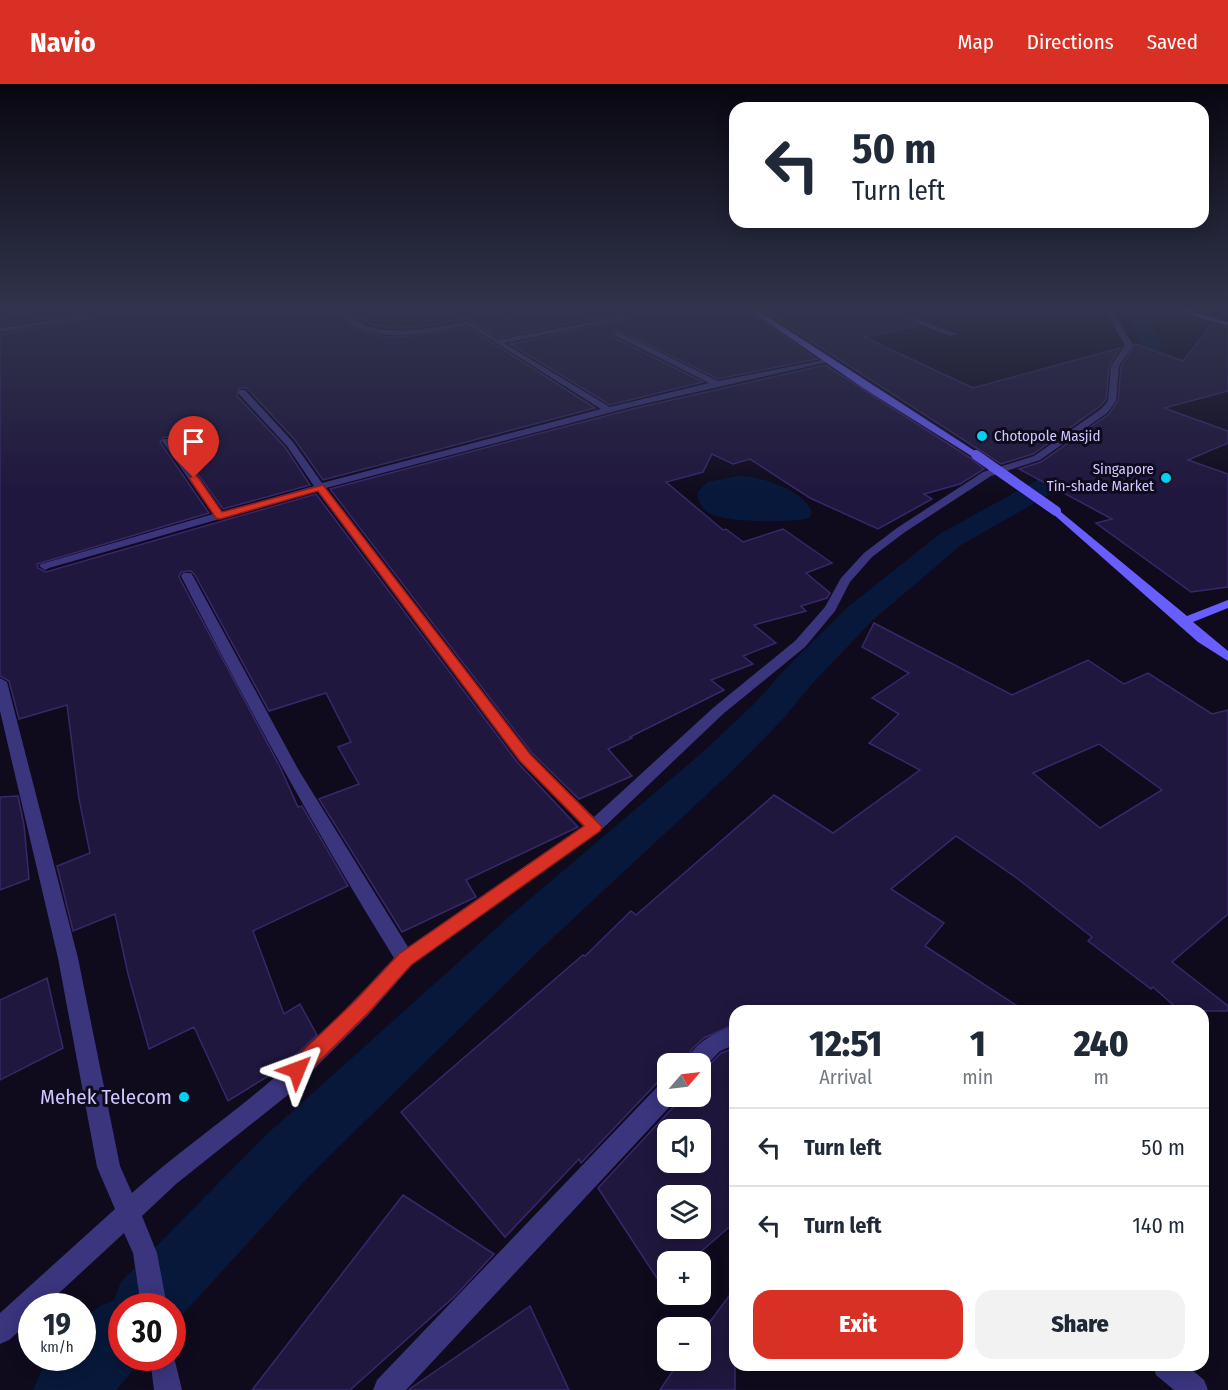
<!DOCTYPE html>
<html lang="en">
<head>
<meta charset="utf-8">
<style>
	body { margin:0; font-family:"Fira Sans Condensed",sans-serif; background:#f2f2f3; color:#1f2937; height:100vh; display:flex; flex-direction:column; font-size:22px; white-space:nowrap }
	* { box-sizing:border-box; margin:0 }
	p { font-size:20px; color:#747a83 }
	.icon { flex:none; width:33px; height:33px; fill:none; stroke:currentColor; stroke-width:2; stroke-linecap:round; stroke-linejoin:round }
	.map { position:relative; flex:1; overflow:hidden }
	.drawer { position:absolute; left:729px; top:921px; width:480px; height:366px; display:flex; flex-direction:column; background:#fff; border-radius:18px; box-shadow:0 3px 15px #0003 }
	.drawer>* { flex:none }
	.guide { position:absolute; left:729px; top:18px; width:480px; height:126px; border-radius:18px; box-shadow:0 3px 15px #0003; background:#fff; color:#1f2937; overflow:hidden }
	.needle { width:39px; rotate:62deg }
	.fabs { position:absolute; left:657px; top:969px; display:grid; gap:12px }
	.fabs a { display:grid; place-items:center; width:54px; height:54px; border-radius:12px; background:#fff; box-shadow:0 3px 15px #0003; font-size:30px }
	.speed { position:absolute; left:18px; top:1209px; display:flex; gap:12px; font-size:30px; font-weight:700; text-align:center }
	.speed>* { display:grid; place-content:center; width:78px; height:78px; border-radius:50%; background:#fff; box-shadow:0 3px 15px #0003; line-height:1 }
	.speed small { font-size:15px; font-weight:400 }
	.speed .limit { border:9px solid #d22; background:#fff; color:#111 }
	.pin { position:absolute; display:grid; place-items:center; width:51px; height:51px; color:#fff; margin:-62px -26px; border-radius:50% 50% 50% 0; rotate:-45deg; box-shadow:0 0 6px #0007 }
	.pin .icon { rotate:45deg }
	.me { position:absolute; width:66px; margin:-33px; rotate:46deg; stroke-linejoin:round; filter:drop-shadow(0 0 4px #0008) }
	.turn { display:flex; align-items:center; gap:21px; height:126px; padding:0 24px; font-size:27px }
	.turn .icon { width:78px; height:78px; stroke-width:2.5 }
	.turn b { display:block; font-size:42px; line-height:51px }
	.eta { display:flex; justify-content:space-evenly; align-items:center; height:102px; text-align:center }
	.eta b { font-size:36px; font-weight:800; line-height:42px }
	.button { display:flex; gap:12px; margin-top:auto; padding:12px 24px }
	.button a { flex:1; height:69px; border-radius:18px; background:#d93025; color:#fff; font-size:24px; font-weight:800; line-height:69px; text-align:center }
	.button a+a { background:#f2f2f3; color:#1f2937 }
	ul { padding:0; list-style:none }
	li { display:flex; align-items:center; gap:18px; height:78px; padding:0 24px; border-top:2px solid #e0e1e3 }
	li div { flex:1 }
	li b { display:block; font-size:22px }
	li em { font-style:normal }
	header { display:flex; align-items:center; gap:36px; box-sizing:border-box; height:84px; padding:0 30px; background:#d93025; color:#fff }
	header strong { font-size:28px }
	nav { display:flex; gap:33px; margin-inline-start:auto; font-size:21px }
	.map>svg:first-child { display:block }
	.water { fill:#07183a }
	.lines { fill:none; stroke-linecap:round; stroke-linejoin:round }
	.canal { fill:#07183a; fill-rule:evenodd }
	.building { fill:#20173e; stroke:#38286b; stroke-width:1.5; fill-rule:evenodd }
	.street { fill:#3a357d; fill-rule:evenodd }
	.secondary { fill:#685eff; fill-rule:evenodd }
	.secondary-bridge { stroke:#685eff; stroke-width:10 }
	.route { fill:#d93025; stroke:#8d1f18; stroke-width:1.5 }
	.poi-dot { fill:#00d1f2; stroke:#0f0b1d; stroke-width:2 }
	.labels { text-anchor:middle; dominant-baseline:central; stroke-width:6; stroke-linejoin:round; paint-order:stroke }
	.far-poi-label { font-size:15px; fill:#cfc7ff; stroke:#0f0b1d; text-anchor:start }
	.near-poi-label { font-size:21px; fill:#cfc7ff; stroke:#0f0b1d; text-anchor:end }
</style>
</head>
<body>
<header>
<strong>Navio</strong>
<nav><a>Map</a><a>Directions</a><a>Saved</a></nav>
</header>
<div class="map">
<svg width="1228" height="1306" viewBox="0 0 1228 1306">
	<rect width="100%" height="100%" fill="#0f0b1d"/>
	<path class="water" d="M738 392C760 392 805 406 812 429L809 434C790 439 725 439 709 429 701 424 699 418 697 409L707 398Z"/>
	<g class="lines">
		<g class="canal">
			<path d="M1134 227H1152L1149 234C1169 272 1163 278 1156 318L1153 323 1145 325 1137 323 1134 318C1142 279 1149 272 1131 234Z"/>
			<path d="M1094 367 1103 370 1107 375 1103 380 961 461 873 536 811 601 782 636 732 687 545 861 309 1092 172 1242V1222H122V1274H144L116 1306H33L44 1281 51 1274H82V1239L98 1223 114 1216 121 1198 267 1050 511 831 704 667 756 618 785 585 849 522 941 449 1085 370Z"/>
		</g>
	</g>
	<g class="building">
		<path d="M0 227H95L0 242Z"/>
		<path d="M132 227H338L360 247 387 253 415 252 468 243 595 324 323 396 295 356 247 304H239L237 312 285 363 310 401 223 425 172 354 164 353 160 358 209 429 37 480 38 484 46 488 316 410 518 679 578 743 466 796 476 813 402 848 319 715 359 700 338 663 351 658 326 609 269 627 195 491 191 487 181 488 179 493 280 683 298 723 302 722 348 802 253 847 284 930 300 920 317 951 283 983 228 1017 194 943 149 965 128 890 115 830 73 847 57 782 90 769 79 715 67 621 19 635 9 597 0 592V250Z"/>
		<path d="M350 227H634L498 254 469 235 418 243 392 244 368 240Z"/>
		<path d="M664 227H749L817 275 718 295 616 245 612 250 613 253 703 298 610 321 510 260Z"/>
		<path d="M764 227H884L918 242 864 253 973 304 1120 264 1109 282 1106 316 1099 323 1033 370 1001 380Z"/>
		<path d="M1212 240 1228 244V307L1164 324 1228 347V359L1188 376 1228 390V503L1191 508 1096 439 1112 435 1019 385 1041 378 1109 330 1118 317 1121 283 1135 260 1183 277Z"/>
		<path d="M825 281 969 373 984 385 960 400 924 410 932 415 878 445 810 414 750 375 733 380 712 370 703 388 666 398 723 446 726 445 743 458 783 445 832 479 806 489 830 509 827 514 801 522 806 527 754 541 776 559 743 572 753 580 711 596 724 606 630 653 632 654 608 665 632 692 579 715 532 669 330 405 632 325Z"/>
		<path d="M874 539 1012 611 1088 576 1124 600 1148 589 1212 630 1228 626V830L1172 878 1228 922V927H1180L1153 903 1151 905 1088 857 1092 853 1018 795 956 752 891 805 944 839 925 862 1025 927H735V940L704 954 692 965 683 980H668V995L658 998 581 1079 579 1075 505 1153 401 1028 583 871 585 872 631 827 636 831 774 711 833 749 920 686 869 659 899 630 872 614 909 589 862 563ZM1099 660 1162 706 1100 744 1033 689Z"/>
		<path d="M18 712 24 741 29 795 0 806V713Z"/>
		<path d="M47 894 63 964 0 996V916Z"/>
		<path d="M732 965 735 966V1138L689 1178H668V1211L598 1104 678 1018 679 1012H700V990L721 969ZM668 1046H700V1078H668ZM668 1112H700V1144H668Z"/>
		<path d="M403 1111 494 1170 455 1212 350 1306H252Z"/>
		<path d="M735 1204V1306H660L680 1276H700V1251Z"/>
		<path d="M530 1222 569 1306H409L411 1304Z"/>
	</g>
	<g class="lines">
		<g class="street">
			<path d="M111 227H130L0 248V244Z"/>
			<path d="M340 227C352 227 356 238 367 242 398 252 438 243 469 237L498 256 647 227H662L504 259 610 323 709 299 614 251 617 247 718 297 828 275 832 277 631 323 326 404 530 670 594 733 713 624 795 557 825 523 841 494 864 469 897 444 983 388 1034 372 1101 325 1108 317 1111 282 1125 261 1105 227H1112L1133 261 1119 282 1116 317 1107 329 1040 376 991 392 905 448 872 473 850 498 835 527 805 563 723 630 600 747 412 881 369 930 289 1010 176 1100 142 1132 157 1169 167 1222H141L133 1169 124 1149 45 1222H32V1236L9 1256 0 1260V1229L115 1125 97 1083 58 874 0 627V594L7 598 78 874 120 1082 132 1109C177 1068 228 1034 274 994 316 956 356 915 394 874 317 750 247 622 181 492L183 489H191L193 492 298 685 408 863 583 742 520 678 317 407 49 484 45 486 39 482 41 480 213 430 162 357 164 355H170L222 428 314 402 287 362 239 310V306H245L293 358 322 399 601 325 468 241C436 247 393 258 361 245 353 241 346 234 340 227Z"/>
			<path d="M886 227H896L957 250 950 252Z"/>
			<path d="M733 942 735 943V964L732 962 720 967 700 988V980H685C694 958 713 950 733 942Z"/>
			<path d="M668 997V1012H677L676 1016 406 1306H373L377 1296 660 1000Z"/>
			<path d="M172 1265 182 1306H154L150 1274H172Z"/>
			<path d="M1153 1281H1186L1204 1296 1208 1306H1174L1156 1291Z"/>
		</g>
		<g class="secondary">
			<path d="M751 227H759L981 371 973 373 863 304Z"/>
			<path d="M1178 227H1190L1228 238V242Z"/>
			<path d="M1056 424 1187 532 1228 516V524L1193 538 1228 567V577L1198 558 1052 429 1051 427Z"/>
		</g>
		<path class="secondary-bridge" d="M976 371 1056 427"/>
	</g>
	<linearGradient id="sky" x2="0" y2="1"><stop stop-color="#080610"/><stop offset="0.55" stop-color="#31344c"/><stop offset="1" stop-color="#31344c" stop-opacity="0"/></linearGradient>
	<rect width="1228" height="410" fill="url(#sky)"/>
	<path class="route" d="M194 391 197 392 222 428 323 401 530 670 602 743 600 747 411 881 368 929 304 992 297 995 290 992 288 986 290 979 355 917 399 870 584 742 520 677 318 407 220 435 216 434 189 394Z"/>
	<g class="poi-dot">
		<circle cx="982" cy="352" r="6"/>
		<circle cx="1166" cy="394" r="6"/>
		<circle cx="184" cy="1013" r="6"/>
	</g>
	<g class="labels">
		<g class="far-poi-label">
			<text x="994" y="352">Chotopole Masjid</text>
			<text x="1154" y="385" text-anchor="end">Singapore<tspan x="1154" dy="17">Tin-shade Market</tspan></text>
		</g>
		<g class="near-poi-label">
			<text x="172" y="1013">Mehek Telecom</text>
		</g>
	</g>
</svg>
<div class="fabs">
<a><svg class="needle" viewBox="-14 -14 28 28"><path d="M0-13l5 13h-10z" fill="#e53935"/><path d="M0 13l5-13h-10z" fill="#747a83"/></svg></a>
<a><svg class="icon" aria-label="sound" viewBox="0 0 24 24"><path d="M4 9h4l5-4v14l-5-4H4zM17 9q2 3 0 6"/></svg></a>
<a><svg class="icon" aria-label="layers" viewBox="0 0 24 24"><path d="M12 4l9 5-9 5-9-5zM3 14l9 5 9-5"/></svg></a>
<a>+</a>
<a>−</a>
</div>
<div class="speed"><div>19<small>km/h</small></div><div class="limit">30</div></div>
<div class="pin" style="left:194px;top:394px;background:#d93025"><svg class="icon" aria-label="arrive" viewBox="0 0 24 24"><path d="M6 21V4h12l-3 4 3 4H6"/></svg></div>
<svg class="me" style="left:297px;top:986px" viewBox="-20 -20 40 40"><path d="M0-17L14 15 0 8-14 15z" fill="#d93025" stroke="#fff" stroke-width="4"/></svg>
<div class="guide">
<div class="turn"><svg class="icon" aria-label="left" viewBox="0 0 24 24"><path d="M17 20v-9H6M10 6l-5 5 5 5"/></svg><div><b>50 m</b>Turn left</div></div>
</div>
<section class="drawer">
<div class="eta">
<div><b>12:51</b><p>Arrival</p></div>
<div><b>1</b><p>min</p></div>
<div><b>240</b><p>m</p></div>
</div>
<ul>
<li><svg class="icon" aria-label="left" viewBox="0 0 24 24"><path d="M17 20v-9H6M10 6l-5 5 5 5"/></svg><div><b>Turn left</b></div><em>50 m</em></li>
<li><svg class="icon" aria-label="left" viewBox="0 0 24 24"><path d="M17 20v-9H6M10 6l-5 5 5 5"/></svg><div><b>Turn left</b></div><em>140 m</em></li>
</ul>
<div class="button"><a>Exit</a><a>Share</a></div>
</section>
</div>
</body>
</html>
